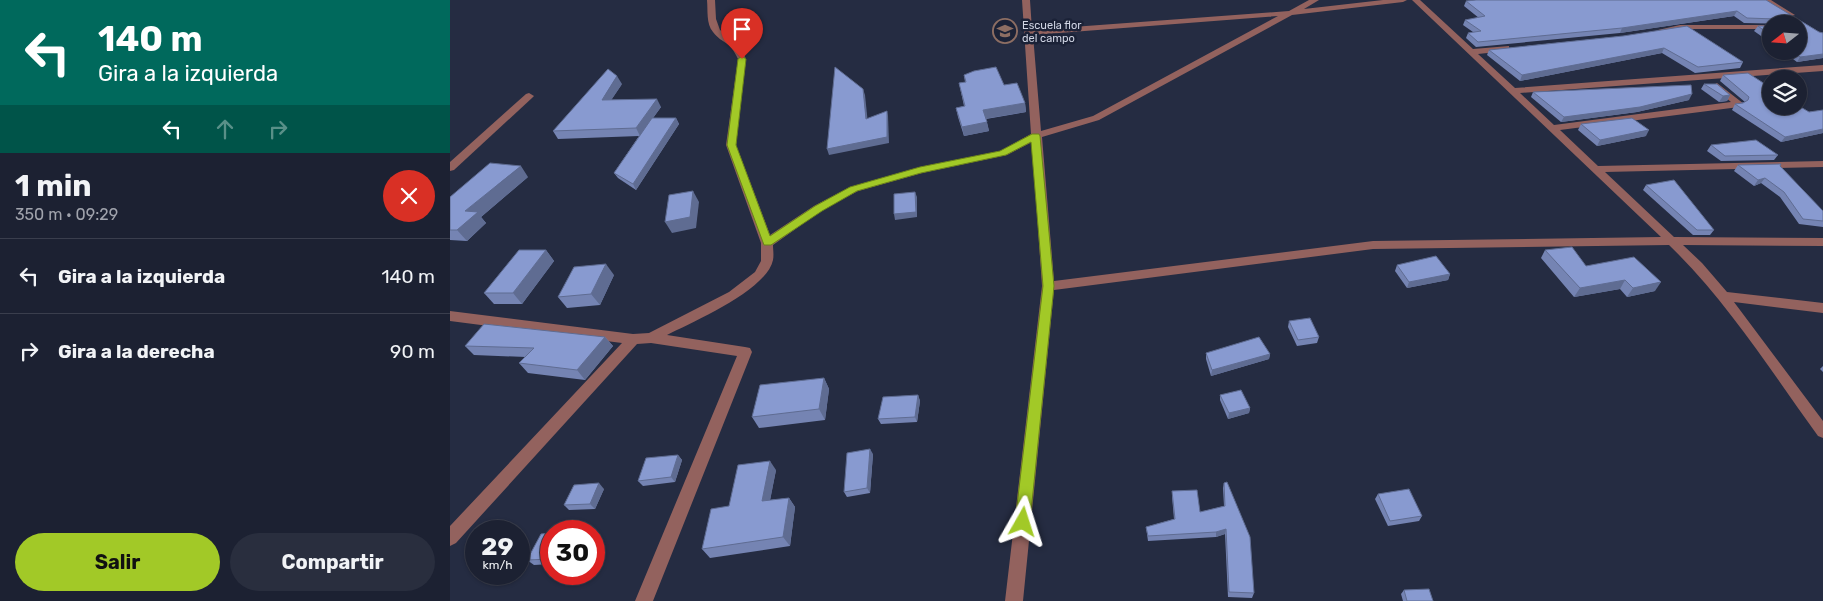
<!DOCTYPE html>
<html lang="es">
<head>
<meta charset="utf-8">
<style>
	body { margin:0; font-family:Rubik,sans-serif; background:#292e3e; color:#f1f3f6; height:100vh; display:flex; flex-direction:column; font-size:19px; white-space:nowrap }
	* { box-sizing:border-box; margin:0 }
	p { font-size:16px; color:#a0a3ac }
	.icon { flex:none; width:28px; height:28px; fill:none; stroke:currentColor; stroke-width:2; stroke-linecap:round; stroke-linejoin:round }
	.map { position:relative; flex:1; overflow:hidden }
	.sheet { display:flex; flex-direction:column; background:#1c2132; width:450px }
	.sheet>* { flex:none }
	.hud { background:#00695c; color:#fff; overflow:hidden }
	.needle { width:32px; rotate:253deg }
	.tools { position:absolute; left:1312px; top:15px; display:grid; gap:10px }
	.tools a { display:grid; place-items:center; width:45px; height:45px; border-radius:50%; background:#1c2132; box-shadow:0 1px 4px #0004,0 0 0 1px #3a3e4d; font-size:25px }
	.speed { position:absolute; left:15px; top:520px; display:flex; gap:10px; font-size:25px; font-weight:700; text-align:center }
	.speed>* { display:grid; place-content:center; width:65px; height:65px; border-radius:50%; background:#1c2132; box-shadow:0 1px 4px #0004,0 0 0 1px #3a3e4d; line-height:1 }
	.speed small { font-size:12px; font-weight:400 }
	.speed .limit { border:8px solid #d22; background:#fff; color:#111 }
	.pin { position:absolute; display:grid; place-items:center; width:42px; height:42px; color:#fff; margin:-51px -21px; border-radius:50% 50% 50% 0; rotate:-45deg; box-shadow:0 0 5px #0007 }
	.pin .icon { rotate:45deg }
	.me { position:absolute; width:55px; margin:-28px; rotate:6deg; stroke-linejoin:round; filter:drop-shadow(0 0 4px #0008) }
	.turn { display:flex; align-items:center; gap:18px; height:105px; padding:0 15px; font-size:22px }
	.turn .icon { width:65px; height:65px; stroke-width:2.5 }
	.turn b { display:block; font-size:35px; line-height:42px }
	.lanes { display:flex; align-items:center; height:48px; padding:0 15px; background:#0003; justify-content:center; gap:25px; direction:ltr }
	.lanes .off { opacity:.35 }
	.round { display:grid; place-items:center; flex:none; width:52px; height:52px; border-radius:26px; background:#292e3e }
	.headline { display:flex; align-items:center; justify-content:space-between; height:85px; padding:0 15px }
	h1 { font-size:30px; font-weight:700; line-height:38px }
	.action { display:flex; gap:10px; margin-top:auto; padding:10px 15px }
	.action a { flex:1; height:58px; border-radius:30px; background:#a2c927; color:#111; font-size:20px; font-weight:700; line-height:58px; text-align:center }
	.action a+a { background:#292e3e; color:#f1f3f6 }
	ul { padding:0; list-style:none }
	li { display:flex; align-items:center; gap:15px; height:75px; padding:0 15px; border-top:1px solid #3a3e4d }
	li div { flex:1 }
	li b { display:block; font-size:19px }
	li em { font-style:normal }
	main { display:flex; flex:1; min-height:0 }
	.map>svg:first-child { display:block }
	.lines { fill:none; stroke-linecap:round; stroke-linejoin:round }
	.minor { fill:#93625e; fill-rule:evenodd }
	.wall { fill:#7584b3 }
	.shaded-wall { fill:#5f6c92 }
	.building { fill:#889ad0; stroke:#5f6c92 }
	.route { fill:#a2c927; stroke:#698319 }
	.labels { text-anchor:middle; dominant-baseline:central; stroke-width:5; stroke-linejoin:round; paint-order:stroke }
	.far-poi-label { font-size:11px; fill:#d0d5e4; stroke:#1b2237; text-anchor:start }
</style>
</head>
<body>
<main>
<section class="sheet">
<div class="hud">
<div class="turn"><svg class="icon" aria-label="left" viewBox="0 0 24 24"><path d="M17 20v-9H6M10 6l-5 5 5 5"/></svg><div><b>140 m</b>Gira a la izquierda</div></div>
<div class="lanes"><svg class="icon" aria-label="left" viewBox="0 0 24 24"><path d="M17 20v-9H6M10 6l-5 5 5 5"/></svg><svg class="icon off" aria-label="ahead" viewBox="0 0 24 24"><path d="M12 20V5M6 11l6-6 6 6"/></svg><svg class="icon off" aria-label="right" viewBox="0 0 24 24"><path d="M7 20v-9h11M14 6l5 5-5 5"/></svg></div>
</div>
<div class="headline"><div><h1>1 min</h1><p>350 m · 09:29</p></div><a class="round" style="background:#d93025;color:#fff"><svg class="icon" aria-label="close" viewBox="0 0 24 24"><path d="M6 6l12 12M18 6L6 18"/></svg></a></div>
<ul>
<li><svg class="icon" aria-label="left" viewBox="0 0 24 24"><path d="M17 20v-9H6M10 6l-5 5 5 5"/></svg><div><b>Gira a la izquierda</b></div><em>140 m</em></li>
<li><svg class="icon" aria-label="right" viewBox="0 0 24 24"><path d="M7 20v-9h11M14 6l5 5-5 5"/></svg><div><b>Gira a la derecha</b></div><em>90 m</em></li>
</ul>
<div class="action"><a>Salir</a><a>Compartir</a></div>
</section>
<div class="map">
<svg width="1373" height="601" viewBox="0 0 1373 601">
	<rect width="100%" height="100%" fill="#252c42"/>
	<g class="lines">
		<g class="minor">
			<path d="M257 0H265L266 19 270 30 289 43 296 59 286 145 320 235 364 206 400 187 470 167 550 151 581 134 572 0H580L582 30 839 11 859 0H869L854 9 933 0H957L953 2 842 15 649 120 592 137 604 281 923 241 1211 237 962 0H970L1023 49 1059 46V50L1056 51 1028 54 1065 88 1373 65V71L1070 93 1104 125 1281 102 1264 88 1262 86 1267 83 1294 104 1289 107 1110 130 1148 166 1373 161V167L1155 172 1224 237 1373 238V246L1233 245 1252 263 1277 292 1373 303V313L1284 302 1373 421V438L1368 436C1321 371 1277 301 1219 245L923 249 604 290 573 601H555L592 286 582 142 557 155 472 173 408 191 372 210 323 245C323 249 324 255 323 260 317 290 243 322 217 335L295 347 300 348 302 352 203 601H185L287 356 201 343 187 344 6 543 0 546V526L172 343 0 321V311L183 334 199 333 279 292 305 272 311 261V243L276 145 288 59C279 39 273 45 263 32 256 24 258 10 257 0ZM828 16 643 116 591 131 583 35Z"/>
			<path d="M1312 0H1321L1345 15 1338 17Z"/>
			<path d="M1230 25H1321V29H1230L1212 32 1208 30Z"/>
			<path d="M79 93 84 96 82 98 4 170 0 171V162L76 94Z"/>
		</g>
	</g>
	<g class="wall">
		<path d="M1316 0 1369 32 1373 33V58L1347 62 1332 51H1349V24L1294 23 1284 16 1170 33 1026 47 1016 38 1018 33 1023 32 1013 25 1015 20 1029 18 1014 6 1016 1Z"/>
		<path d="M1308 26H1321V43L1304 31Z"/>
		<path d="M1173 36 1293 62 1290 68 1245 73 1212 53 1070 81 1037 55 1039 50Z"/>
		<path d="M514 75 554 85 575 103 576 112 536 119 539 131 514 136 508 117 506 108 514 106 509 83 515 82Z"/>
		<path d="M1273 75 1359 112 1373 110V133L1331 142 1282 110 1285 104 1295 102 1270 81Z"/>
		<path d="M172 84 161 100 211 107 203 118H226L229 124 186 190 168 178 164 173 189 136 108 139 103 131Z"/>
		<path d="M1254 84 1280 95 1277 101 1269 102 1251 89Z"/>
		<path d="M1083 92 1239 100 1187 112 1111 122 1081 97Z"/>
		<path d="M1131 124 1196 136 1147 146 1128 130Z"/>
		<path d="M1261 145 1328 155 1324 160 1271 161 1257 151Z"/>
		<path d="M1288 165 1330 166 1373 211V227L1349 224 1330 197 1311 183 1304 186 1284 171Z"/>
		<path d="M78 177 31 217 36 223 17 241 0 240V197Z"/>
		<path d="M1196 185 1264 230 1260 235H1243L1193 190Z"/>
		<path d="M96 250 104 261 72 304H44L34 293Z"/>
		<path d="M1095 250 1136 266 1205 291 1177 297 1170 289 1124 297 1091 258Z"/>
		<path d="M947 265 1000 274 998 280 957 288 945 271Z"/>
		<path d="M164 275 150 305 117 308 108 297Z"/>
		<path d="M839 321 869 337 867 343 847 346 838 327Z"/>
		<path d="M155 337 163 346 135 380 78 373 69 363 76 357 24 355 15 346Z"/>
		<path d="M756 353 820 354 819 359 761 376 756 359Z"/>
		<path d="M1373 366V372L1370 369Z"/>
		<path d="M374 378 379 389 375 420 309 428 302 417Z"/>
		<path d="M468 395 470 401 467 422 431 424 428 419Z"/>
		<path d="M770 395 800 408 799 413 778 419 770 400Z"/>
		<path d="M423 454 420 493 397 497 394 492Z"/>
		<path d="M228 455 232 460 225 482 193 486 188 481Z"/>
		<path d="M326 470 320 500 339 498 345 507 340 546 260 558 252 549 279 506Z"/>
		<path d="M774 483 804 593 802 598 778 597 775 534 766 537 698 541 696 527 724 519 722 496V491L750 512 774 506 773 488Z"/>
		<path d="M154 489 145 509 119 510 114 505Z"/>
		<path d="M928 494 972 516 969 521 938 526 925 499Z"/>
		<path d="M101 533V564L84 565 77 560Z"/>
		<path d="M954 590 983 601H953L951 594Z"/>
	</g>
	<g class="shaded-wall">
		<path d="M1287 11 1284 16 1170 33 1172 28Z"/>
		<path d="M1214 48 1212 53 1070 81 1072 75Z"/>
		<path d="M1373 54V58L1347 62 1350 57Z"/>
		<path d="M167 76 172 84 156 108 152 100Z"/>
		<path d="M413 89 415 95 418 124 416 119Z"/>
		<path d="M1242 94 1239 100 1187 112 1111 122 1114 117Z"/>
		<path d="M1280 95 1277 101 1269 102 1273 96Z"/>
		<path d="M207 99 211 107 190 136 186 128Z"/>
		<path d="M575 103 576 112 534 119 533 110Z"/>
		<path d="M437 111 438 116 439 143 379 155 377 149Z"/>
		<path d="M226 118 229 124 186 190 183 184Z"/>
		<path d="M537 122 539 131 514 136 512 127Z"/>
		<path d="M1373 129V133L1331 142 1335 137Z"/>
		<path d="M1199 130 1196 136 1147 146 1150 140Z"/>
		<path d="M71 166 78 177 31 217 36 223 17 241 7 230 15 211Z"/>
		<path d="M1315 178 1311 183 1304 186 1308 180Z"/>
		<path d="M243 191 249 202 246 228 222 233 215 222Z"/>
		<path d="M465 192 467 197V217L445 220 444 214Z"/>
		<path d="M96 250 104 261 72 304 63 293Z"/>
		<path d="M156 264 164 275 150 305 141 294Z"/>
		<path d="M1000 274 998 280 957 288 959 282Z"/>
		<path d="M1175 280 1170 289 1124 297 1130 288Z"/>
		<path d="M1211 282 1205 291 1177 297 1183 288Z"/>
		<path d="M155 337 163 346 135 380 127 370Z"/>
		<path d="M820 354 819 359 761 376 762 370Z"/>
		<path d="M374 378 379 389 375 420 369 409Z"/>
		<path d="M468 395 470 401 467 422 465 417Z"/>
		<path d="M800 408 799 413 778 419 779 413Z"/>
		<path d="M420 449 423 454 420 493 417 488Z"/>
		<path d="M228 455 232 460 225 482 221 477Z"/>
		<path d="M320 461 326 470 318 511 312 501Z"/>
		<path d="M149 483 154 489 145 509 140 504Z"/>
		<path d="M339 498 345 507 340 546 333 537Z"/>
		<path d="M776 529 775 534 766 537V532Z"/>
	</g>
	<g class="building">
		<path d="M1026 0H1316L1369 32 1373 33V54L1350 57 1342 51H1349V24H1326V19L1297 18 1287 11 1172 28 1028 42 1018 33 1031 31 1015 20 1035 16 1016 1Z"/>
		<path d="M1237 26 1293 62 1248 67 1214 48 1072 75 1039 50 1173 36Z"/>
		<path d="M1308 26H1321V36Z"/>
		<path d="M385 67 413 89 416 119 437 111V137L377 149Z"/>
		<path d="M546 67 554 85 567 83 575 103 533 110 537 122 512 127 506 108 515 106 509 83 516 82 514 75 524 71Z"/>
		<path d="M158 69 167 76 152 100 207 99 186 128 103 131Z"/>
		<path d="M1298 73 1321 88V106H1349L1359 112 1373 110V129L1335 137 1285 104 1293 103 1298 100 1299 97 1273 75Z"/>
		<path d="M1254 84H1267L1280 95 1273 96Z"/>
		<path d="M1241 85 1242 94 1190 107 1114 117 1083 92Z"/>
		<path d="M202 118H226L183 184 164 173Z"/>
		<path d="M1182 118 1199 130 1150 140 1131 124Z"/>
		<path d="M1306 140 1328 155 1275 156 1261 145Z"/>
		<path d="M40 163 71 166 15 211 28 212 7 230H0V197Z"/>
		<path d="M1331 164 1330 166 1373 211V221L1353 219 1334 192 1315 178 1308 180 1288 165Z"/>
		<path d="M1224 180 1264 230H1247L1196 185Z"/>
		<path d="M243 191 240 217 215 222 219 195Z"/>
		<path d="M465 192 466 212 444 214V194Z"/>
		<path d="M1122 247 1136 266 1184 257 1211 282 1183 288 1175 280 1130 288 1095 250Z"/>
		<path d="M69 250H96L63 293H34Z"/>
		<path d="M986 256 1000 274 959 282 947 265Z"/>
		<path d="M156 264 141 294 108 297 124 267Z"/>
		<path d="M860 318 869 337 848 340 839 321Z"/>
		<path d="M34 324 155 337 127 370 69 363 84 348 15 346Z"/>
		<path d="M809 337 820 354 762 370 756 353Z"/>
		<path d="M374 378 369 409 302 417 310 385Z"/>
		<path d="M791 390 800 408 779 413 770 395Z"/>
		<path d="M468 395 465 417 428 419 433 397Z"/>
		<path d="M420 449 417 488 394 492 397 453Z"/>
		<path d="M228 455 221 477 188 481 196 458Z"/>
		<path d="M320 461 312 501 339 498 333 537 252 549 261 509 279 506 288 465Z"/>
		<path d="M777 482 800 537 804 593 779 592 776 529 766 532 698 536 696 527 725 519 722 491 747 490 750 512 775 506 774 483Z"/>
		<path d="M149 483 140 504 114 505 124 485Z"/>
		<path d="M959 489 972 516 940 521 928 494Z"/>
		<path d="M101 533V559L77 560 91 534Z"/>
		<path d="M979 589 983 601H957L954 590Z"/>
	</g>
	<path class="route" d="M292 56 296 59 286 145 320 236 365 206 400 187 470 167 550 151 582 134H589L590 136 604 286 580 522 578 527 573 529 568 527 565 522 593 286 581 142 556 155 471 173 407 191 372 211 321 245H314L277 145 288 59Z"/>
	<defs>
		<symbol id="school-ring" viewBox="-11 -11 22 22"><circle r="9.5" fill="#1b2237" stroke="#8d6e63" stroke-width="1.5"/><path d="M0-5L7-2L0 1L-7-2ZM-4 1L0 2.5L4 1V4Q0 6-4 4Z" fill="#8d6e63"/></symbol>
	</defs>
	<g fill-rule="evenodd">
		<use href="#school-ring" x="541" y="17" width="28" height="28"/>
	</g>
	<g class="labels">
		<g class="far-poi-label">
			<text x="572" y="25">Escuela flor<tspan x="572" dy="13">del campo</tspan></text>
		</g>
	</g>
</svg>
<div class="tools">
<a><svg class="needle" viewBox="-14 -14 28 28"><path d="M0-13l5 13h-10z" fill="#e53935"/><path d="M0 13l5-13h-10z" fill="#a0a3ac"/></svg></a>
<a><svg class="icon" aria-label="layers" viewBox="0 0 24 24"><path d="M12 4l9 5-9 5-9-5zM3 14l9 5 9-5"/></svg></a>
</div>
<div class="speed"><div>29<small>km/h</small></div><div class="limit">30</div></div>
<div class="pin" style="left:292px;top:59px;background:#d93025"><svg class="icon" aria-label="arrive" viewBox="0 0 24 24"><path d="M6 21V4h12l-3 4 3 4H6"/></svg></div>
<svg class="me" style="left:573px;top:522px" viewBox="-20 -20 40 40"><path d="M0-17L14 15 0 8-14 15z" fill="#a2c927" stroke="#fff" stroke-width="4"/></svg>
</div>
</main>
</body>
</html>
